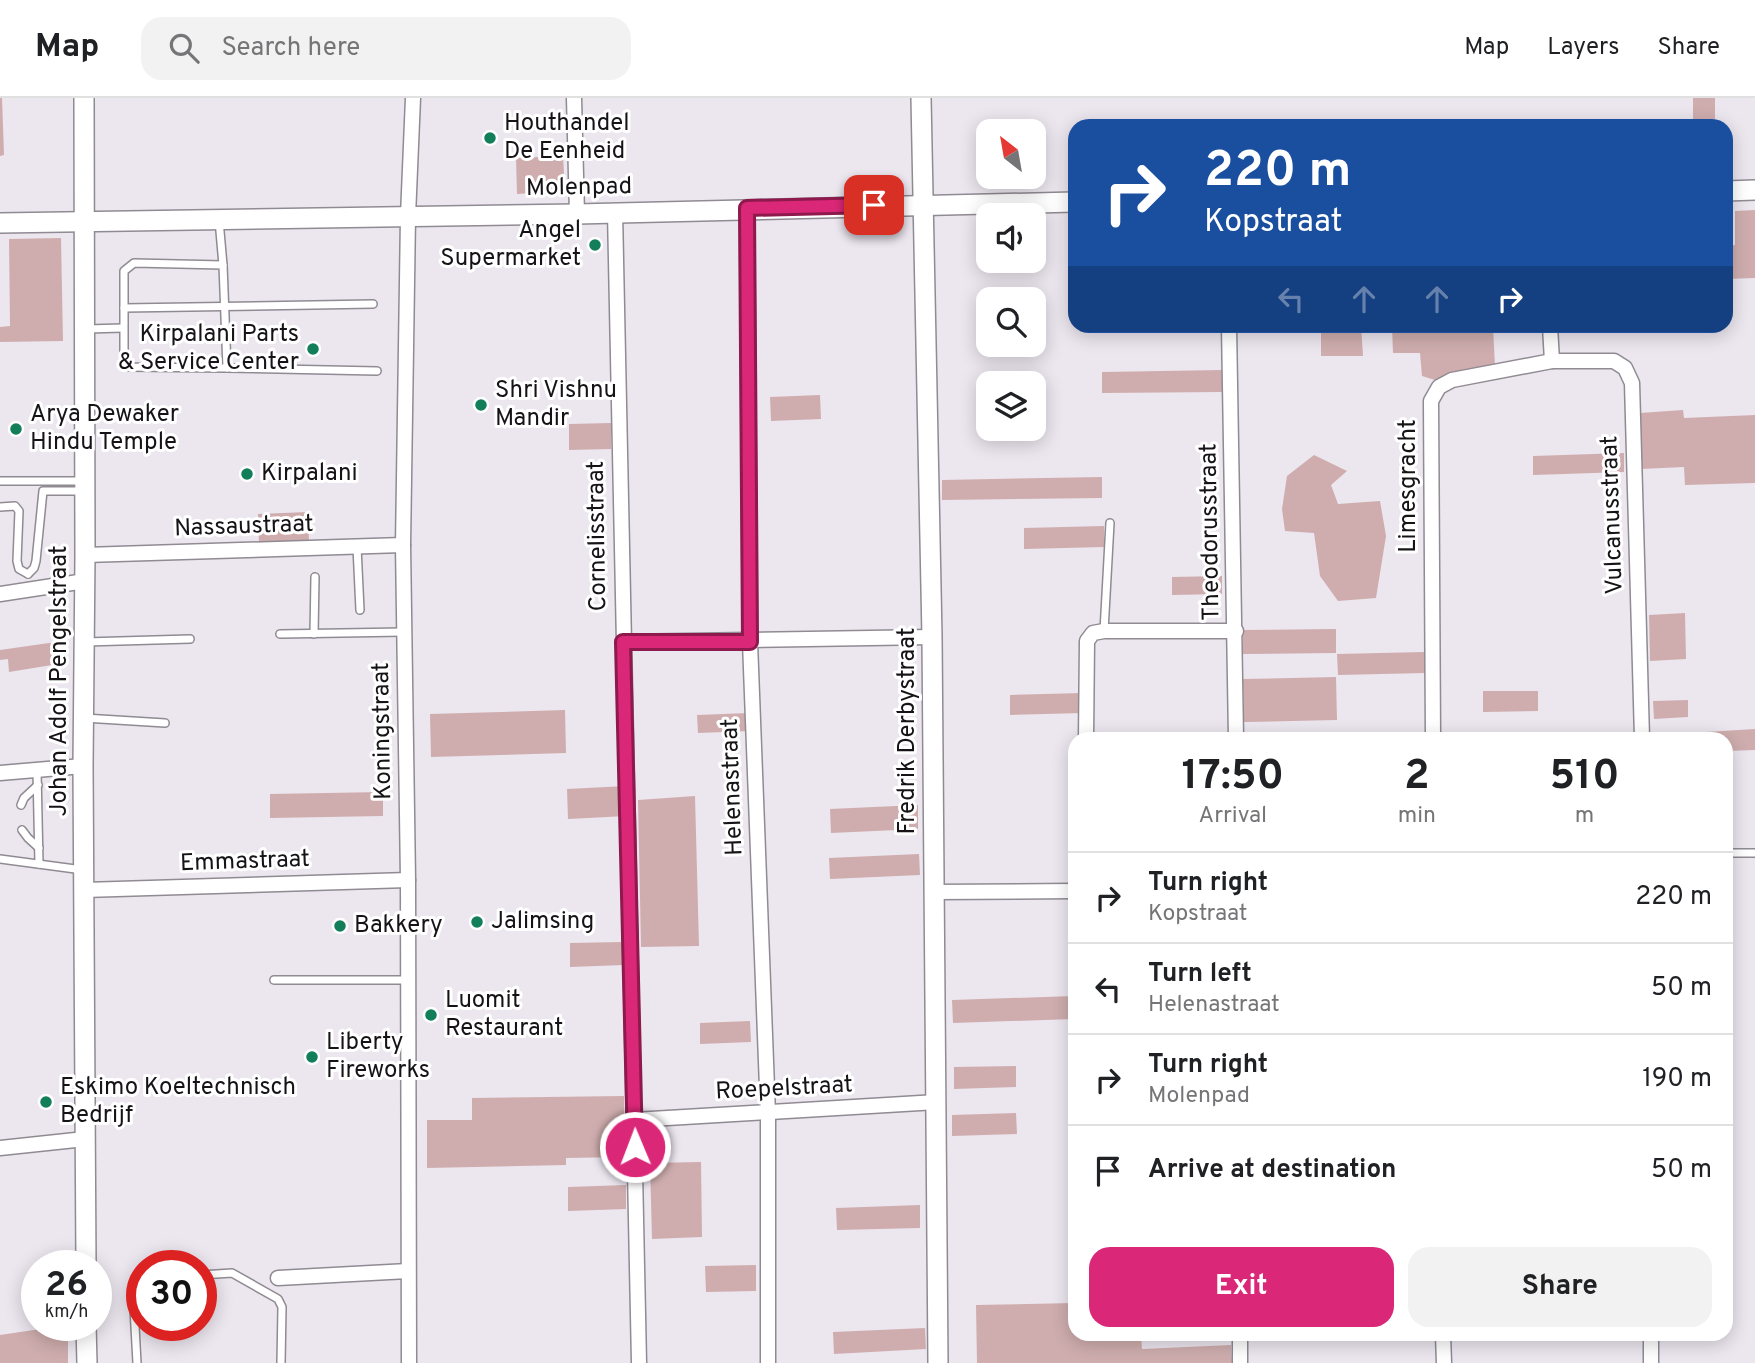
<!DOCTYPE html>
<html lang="en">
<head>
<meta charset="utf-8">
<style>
	body { margin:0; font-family:Overpass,sans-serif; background:#f2f2f2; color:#202124; height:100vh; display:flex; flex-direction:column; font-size:26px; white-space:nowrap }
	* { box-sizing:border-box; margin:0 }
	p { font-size:23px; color:#757577 }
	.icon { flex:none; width:38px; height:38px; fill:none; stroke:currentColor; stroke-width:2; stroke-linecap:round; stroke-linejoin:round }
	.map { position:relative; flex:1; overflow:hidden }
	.sheet { position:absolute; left:1068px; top:634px; width:665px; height:609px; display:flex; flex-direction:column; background:#fff; border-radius:21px; box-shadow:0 4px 18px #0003 }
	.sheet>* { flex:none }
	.hud { position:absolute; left:1068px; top:21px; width:665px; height:214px; border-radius:21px; box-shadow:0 4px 18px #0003; background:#1a4fa0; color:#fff; overflow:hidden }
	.needle { width:46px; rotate:329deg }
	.fabs { position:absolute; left:976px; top:21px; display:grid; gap:14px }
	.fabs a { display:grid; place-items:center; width:70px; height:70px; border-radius:14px; background:#fff; box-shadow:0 4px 18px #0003; font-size:35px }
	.speed { position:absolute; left:21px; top:1152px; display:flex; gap:14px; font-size:35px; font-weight:700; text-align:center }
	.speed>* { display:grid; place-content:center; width:91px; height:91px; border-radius:50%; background:#fff; box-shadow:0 4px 18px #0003; line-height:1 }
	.speed small { font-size:18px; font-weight:400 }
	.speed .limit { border:10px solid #d22; background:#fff; color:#111 }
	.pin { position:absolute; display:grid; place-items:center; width:60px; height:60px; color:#fff; margin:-30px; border-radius:14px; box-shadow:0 4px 10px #0006 }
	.me { position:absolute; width:77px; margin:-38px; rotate:359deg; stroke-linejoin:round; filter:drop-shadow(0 0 5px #0008) }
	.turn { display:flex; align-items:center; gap:24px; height:147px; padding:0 21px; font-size:32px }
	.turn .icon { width:91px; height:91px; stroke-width:2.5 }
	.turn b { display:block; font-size:49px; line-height:60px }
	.lanes { display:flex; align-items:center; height:66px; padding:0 21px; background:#0003; justify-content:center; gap:35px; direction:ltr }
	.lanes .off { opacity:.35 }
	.eta { display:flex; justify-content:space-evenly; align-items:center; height:119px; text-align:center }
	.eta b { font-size:42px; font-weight:700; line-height:49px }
	.primary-button { display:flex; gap:14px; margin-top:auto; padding:14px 21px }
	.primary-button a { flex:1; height:80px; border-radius:21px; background:#db2777; color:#fff; font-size:28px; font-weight:700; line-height:80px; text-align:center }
	.primary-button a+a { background:#f2f2f2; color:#202124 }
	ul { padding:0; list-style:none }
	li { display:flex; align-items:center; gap:21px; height:91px; padding:0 21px; border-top:2px solid #e0e0e0 }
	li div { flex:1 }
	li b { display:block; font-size:26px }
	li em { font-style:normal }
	header { display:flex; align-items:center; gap:42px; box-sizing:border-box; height:98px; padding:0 35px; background:#fff; border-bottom:2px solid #e0e0e0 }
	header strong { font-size:33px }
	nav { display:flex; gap:38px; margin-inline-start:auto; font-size:24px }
	.search { width:490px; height:63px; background:#f2f2f2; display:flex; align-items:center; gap:18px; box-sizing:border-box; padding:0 24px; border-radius:21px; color:#757577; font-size:26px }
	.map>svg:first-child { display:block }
	.green { fill:#cfadae }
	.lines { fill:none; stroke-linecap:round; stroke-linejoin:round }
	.lane-casing { stroke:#908a92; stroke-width:10 }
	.street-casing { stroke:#908a92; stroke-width:17 }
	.secondary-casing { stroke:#908a92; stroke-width:22 }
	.lane { stroke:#fff; stroke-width:7 }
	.street { stroke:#fff; stroke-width:14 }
	.secondary { stroke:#fff; stroke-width:19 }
	.route-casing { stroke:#8e194d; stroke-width:18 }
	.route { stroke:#db2777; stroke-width:12 }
	.poi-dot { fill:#137e5a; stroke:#fff; stroke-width:2.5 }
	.labels { text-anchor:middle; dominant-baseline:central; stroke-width:6; stroke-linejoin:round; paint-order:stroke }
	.poi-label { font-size:24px; fill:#151316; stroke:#fff; text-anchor:start }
	.street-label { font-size:24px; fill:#151316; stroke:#fff }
</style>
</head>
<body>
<header>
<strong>Map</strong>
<div class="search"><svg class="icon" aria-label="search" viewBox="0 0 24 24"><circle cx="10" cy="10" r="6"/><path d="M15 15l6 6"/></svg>Search here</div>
<nav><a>Map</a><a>Layers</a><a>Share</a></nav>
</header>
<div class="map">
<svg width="1755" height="1265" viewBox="0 0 1755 1265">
	<rect width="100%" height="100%" fill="#ece6ef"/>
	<g class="green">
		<path d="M0 0H2L4 57 0 58Z"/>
		<rect x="1693" y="0" width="22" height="28"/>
		<path d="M563 58 565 93 517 96 516 60Z"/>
		<path d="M1755 112V180L1726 181V148L1735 147V113Z"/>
		<path d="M61 140 63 243 0 244V229L10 228 9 141Z"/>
		<path d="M1321 228H1361L1363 258H1321Z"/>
		<path d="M1392 228H1493L1495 269 1435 282 1422 278 1420 255H1393Z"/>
		<path d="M1222 272V294L1102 295V274Z"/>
		<path d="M820 297 821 321 771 323 770 299Z"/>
		<path d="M1683 312 1684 320 1755 317V385L1685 387 1684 369 1641 371 1640 315Z"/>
		<path d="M611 325V351L569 352V326Z"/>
		<path d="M1624 355V374L1533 377V358Z"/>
		<path d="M1314 357 1347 373 1331 387 1338 406 1380 403 1386 438 1376 500 1338 503 1320 478 1314 435 1285 433 1282 411 1287 378Z"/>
		<path d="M1102 379V400L942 402V382Z"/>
		<path d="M308 414 309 444 259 446 258 416Z"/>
		<path d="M1104 428V449L1024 451V430Z"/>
		<path d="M1222 478V496L1172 497V479Z"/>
		<path d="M1685 515 1686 561 1650 563 1649 517Z"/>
		<path d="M1336 531V555L1243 556V532Z"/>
		<path d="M56 544 58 566 9 574 8 561 0 562V552Z"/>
		<path d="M1425 554V575L1338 577 1337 556Z"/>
		<path d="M1336 579 1337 622 1244 624 1243 581Z"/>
		<path d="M1483 593H1538V613L1483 614Z"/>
		<path d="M1082 595V615L1010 617V597Z"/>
		<path d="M1688 602V619L1654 621 1653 603Z"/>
		<path d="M565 612 566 655 431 659 430 616Z"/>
		<path d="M749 615 750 633 698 635 697 617Z"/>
		<path d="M1755 631V652L1726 653V640H1689V635Z"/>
		<path d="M626 688 627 718 568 721 567 691Z"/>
		<path d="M383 694V718L270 720V696Z"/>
		<path d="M695 698 699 848 641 849 638 702Z"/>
		<path d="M918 707V731L831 735 830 711Z"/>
		<path d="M919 756 920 777 830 781 829 760Z"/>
		<path d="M623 844 624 867 570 869V845Z"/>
		<path d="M1074 898V921L953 925 952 902Z"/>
		<path d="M750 923 751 944 700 946V925Z"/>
		<path d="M1016 968V989L954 991V969Z"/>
		<path d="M624 998 625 1059 566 1060V1067L427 1070V1022H472V1000Z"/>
		<path d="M1016 1015 1017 1036 952 1038V1017Z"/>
		<path d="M701 1064 702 1139 652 1141 650 1065Z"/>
		<path d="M626 1087V1111L568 1113V1089Z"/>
		<path d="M920 1107V1130L837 1132 836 1110Z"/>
		<path d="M756 1167V1193L706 1194 705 1168Z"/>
		<path d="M1074 1205V1236H1141L1142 1251 1231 1247 1232 1265H977L976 1207Z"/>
		<path d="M68 1227V1265H0V1237Z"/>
		<path d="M925 1230 926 1251 834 1256 833 1234Z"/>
	</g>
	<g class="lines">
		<defs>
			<g id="lane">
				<path d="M219 122 223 167"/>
				<path d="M134 165 223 167 227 270 127 269 124 267V173Z"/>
				<path d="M124 210 373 206"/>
				<path d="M86 231 123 230"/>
				<path d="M227 270 377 273"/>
				<path d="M0 383H83"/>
				<path d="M0 409 15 408 19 413 17 463 19 471 28 476"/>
				<path d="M357 449 360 512"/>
				<path d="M28 476 34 470 36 463 43 393H82"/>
				<path d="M1104 533 1110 425"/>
				<path d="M280 536 404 534"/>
				<path d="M314 536 315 479"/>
				<path d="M85 544 190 541"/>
				<path d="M84 620 165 625"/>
				<path d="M37 673 39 766"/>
				<path d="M21 707 24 700 38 687"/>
				<path d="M22 732 28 740 39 750"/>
				<path d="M1726 755H1755"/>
				<path d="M0 761 83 772"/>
				<path d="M274 882H408"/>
				<path d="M201 1177 232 1175 278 1201 282 1209 281 1265"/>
				<path d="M137 1265 133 1192 136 1185 142 1183"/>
			</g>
			<g id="street">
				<path d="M574 0 577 116"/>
				<path d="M747 110 750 544 768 1016V1265"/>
				<path d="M615 114 639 1265"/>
				<path d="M1229 228 1236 640"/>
				<path d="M1550 228 1552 263"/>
				<path d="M85 457 403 447"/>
				<path d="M0 496 85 483"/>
				<path d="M623 544 932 539"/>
				<path d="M1086 640 1087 543 1093 535 1104 533H1236"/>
				<path d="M1433 640 1431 303 1439 289 1452 282 1552 263H1614L1625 270 1632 285 1642 640"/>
				<path d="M0 675 83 668"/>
				<path d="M84 792 408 782"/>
				<path d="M934 794 1074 793"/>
				<path d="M634 1022 937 1004"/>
				<path d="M0 1050 85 1041"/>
				<path d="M278 1180 408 1173"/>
				<path d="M1240 1236V1265"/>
				<path d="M1443 1236 1444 1265"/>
				<path d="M1651 1236V1265"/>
				<path d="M409 1265 408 782 403 447 408 118 413 0"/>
			</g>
			<g id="secondary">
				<path d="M84 0 85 457 83 668 86 1167"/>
				<path d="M921 0 932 539 938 1265"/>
				<path d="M1726 93 1755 92"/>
				<path d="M0 125 577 116 1074 104"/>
				<path d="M86 1227 87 1265"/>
			</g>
		</defs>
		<use href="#lane" class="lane-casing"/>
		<use href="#street" class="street-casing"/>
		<use href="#secondary" class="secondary-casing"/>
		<use href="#lane" class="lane"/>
		<use href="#street" class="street"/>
		<use href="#secondary" class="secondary"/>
	</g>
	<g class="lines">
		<defs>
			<path id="route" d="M635 1049 623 544H750L747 110 874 107"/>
		</defs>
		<use href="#route" class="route-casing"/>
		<use href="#route" class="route"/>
	</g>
	<g class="poi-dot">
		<circle cx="490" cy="40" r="7"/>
		<circle cx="595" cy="147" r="7"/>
		<circle cx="313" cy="251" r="7"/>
		<circle cx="481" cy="307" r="7"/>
		<circle cx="16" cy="331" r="7"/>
		<circle cx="247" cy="376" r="7"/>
		<circle cx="477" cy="824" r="7"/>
		<circle cx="340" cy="828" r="7"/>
		<circle cx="431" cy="917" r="7"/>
		<circle cx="312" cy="959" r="7"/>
		<circle cx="46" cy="1004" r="7"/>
	</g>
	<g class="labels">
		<g class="poi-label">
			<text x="504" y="26">Houthandel<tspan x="504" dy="28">De Eenheid</tspan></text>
			<text x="581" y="133" text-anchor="end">Angel<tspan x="581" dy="28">Supermarket</tspan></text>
			<text x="299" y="237" text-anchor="end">Kirpalani Parts<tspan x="299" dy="28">&amp; Service Center</tspan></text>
			<text x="495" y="293">Shri Vishnu<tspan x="495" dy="28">Mandir</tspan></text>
			<text x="30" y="317">Arya Dewaker<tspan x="30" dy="28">Hindu Temple</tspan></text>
			<text x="261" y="376">Kirpalani</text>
			<text x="491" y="824">Jalimsing</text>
			<text x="354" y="828">Bakkery</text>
			<text x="445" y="903">Luomit<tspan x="445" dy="28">Restaurant</tspan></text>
			<text x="326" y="945">Liberty<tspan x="326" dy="28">Fireworks</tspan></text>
			<text x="60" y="990">Eskimo Koeltechnisch<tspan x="60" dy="28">Bedrijf</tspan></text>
		</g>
		<g class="street-label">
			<text transform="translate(579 90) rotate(-1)">Molenpad</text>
			<text transform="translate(1409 388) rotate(-90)">Limesgracht</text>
			<text transform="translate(1613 417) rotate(-92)">Vulcanusstraat</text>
			<text transform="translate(244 429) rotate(-2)">Nassaustraat</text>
			<text transform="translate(1211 434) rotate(-91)">Theodorusstraat</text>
			<text transform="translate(598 438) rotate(-91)">Cornelisstraat</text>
			<text transform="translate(60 583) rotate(-90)">Johan Adolf Pengelstraat</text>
			<text transform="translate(383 633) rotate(-91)">Koningstraat</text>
			<text transform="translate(908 633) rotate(-90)">Fredrik Derbystraat</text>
			<text transform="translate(733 689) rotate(-92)">Helenastraat</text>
			<text transform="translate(245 764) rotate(-2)">Emmastraat</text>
			<text transform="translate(784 991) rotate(-3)">Roepelstraat</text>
		</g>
	</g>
</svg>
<div class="fabs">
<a><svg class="needle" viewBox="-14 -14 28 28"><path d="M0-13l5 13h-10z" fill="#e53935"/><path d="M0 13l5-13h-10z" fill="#757577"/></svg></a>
<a><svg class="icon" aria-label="sound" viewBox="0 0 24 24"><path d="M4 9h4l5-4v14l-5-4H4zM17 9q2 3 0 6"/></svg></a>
<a><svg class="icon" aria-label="search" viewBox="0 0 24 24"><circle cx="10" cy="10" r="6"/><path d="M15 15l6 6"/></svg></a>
<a><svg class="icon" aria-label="layers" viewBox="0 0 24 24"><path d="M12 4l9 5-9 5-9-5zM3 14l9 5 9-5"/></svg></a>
</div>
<div class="speed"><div>26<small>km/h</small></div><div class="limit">30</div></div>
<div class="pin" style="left:874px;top:107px;background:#d93025"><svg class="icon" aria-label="arrive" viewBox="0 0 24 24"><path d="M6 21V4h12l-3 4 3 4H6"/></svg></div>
<svg class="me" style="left:635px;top:1049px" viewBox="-20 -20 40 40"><circle r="17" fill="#db2777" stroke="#fff" stroke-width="3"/><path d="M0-11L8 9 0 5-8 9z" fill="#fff"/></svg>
<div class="hud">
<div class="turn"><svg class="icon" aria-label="right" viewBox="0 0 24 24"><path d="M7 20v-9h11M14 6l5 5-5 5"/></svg><div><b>220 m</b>Kopstraat</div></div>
<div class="lanes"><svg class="icon off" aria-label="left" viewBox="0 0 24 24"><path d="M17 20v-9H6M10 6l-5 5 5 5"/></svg><svg class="icon off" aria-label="ahead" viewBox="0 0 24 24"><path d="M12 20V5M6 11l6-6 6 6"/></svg><svg class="icon off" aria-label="ahead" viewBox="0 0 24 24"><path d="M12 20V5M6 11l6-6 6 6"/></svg><svg class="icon" aria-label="right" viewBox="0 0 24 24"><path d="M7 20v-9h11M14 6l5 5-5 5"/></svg></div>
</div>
<section class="sheet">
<div class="eta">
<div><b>17:50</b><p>Arrival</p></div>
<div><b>2</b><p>min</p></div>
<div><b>510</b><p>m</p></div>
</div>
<ul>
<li><svg class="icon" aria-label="right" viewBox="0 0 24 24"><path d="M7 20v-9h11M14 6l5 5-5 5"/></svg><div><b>Turn right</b><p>Kopstraat</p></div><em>220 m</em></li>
<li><svg class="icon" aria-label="left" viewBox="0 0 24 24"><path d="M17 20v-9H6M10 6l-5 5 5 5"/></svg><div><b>Turn left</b><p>Helenastraat</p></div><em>50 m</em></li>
<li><svg class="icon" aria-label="right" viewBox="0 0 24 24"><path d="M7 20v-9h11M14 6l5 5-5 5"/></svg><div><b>Turn right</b><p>Molenpad</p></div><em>190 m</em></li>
<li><svg class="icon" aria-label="arrive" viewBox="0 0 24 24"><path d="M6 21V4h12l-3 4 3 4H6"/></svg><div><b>Arrive at destination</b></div><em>50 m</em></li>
</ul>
<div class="primary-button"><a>Exit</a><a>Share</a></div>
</section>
</div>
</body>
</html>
